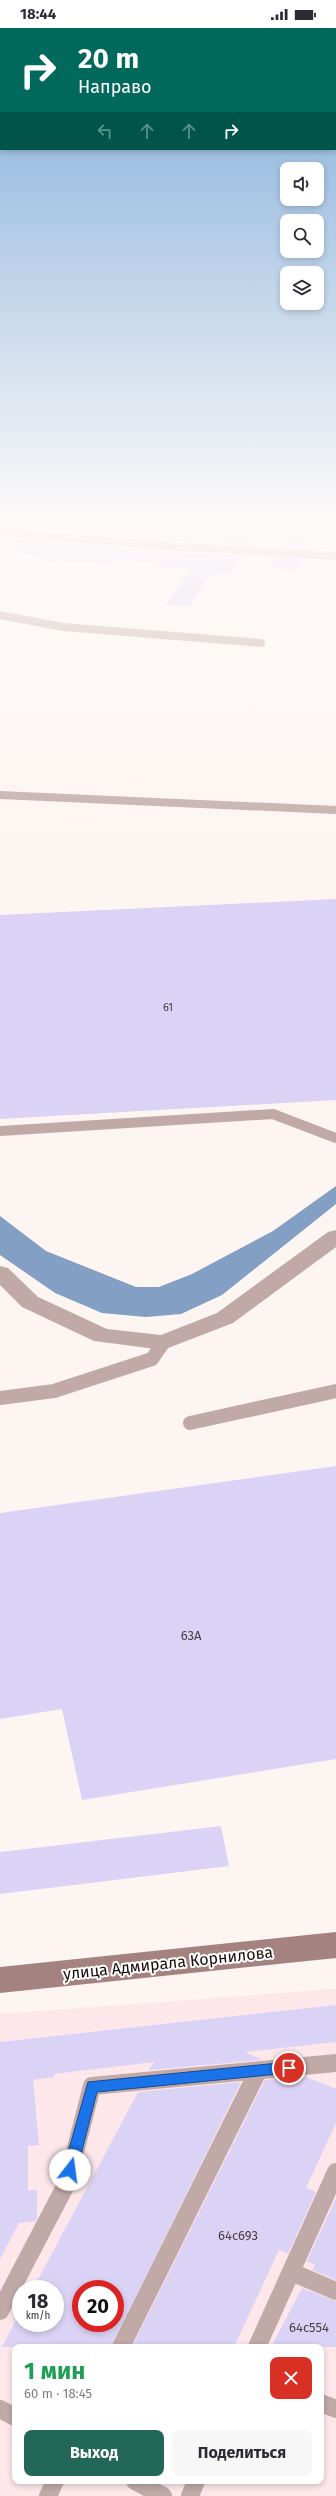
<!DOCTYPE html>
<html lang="ru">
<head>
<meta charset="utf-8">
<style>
	body { margin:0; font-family:"Fira Sans",sans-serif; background:#f7f7f7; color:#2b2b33; height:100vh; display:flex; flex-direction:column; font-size:15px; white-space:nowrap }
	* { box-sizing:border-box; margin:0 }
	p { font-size:13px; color:#7c7c81 }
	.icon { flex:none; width:22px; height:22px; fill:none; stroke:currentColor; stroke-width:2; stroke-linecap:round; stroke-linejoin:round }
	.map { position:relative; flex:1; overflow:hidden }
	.side { position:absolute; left:12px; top:2316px; width:312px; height:140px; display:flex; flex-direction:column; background:#fff; border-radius:8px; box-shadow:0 2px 6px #0003 }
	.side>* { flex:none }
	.top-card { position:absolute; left:0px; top:0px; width:336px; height:122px; box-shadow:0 2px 6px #0003; background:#00695c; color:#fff; overflow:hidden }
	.fabs { position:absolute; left:280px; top:134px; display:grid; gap:8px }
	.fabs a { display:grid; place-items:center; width:44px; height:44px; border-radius:8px; background:#fff; box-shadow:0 2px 6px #0003; font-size:20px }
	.speed { position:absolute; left:12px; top:2252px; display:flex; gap:8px; font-size:20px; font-weight:700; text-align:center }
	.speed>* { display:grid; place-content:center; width:52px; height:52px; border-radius:50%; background:#fff; box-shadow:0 2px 6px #0003; line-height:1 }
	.speed small { font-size:10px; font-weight:400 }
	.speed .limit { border:6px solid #d22; background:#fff; color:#111 }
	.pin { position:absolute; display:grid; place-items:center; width:34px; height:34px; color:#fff; margin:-17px; border:2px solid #fff; border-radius:50%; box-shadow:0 1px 4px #0007 }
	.me { position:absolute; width:44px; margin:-22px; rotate:15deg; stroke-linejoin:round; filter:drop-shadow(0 0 3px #0008) }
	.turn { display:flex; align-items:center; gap:14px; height:84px; padding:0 12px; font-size:18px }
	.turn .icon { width:52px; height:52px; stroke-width:2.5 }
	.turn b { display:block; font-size:28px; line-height:34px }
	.lanes { display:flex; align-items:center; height:38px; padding:0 12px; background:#0003; justify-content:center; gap:20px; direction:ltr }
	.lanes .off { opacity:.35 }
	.round { display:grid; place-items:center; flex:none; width:42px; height:42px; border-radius:8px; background:#f7f7f7 }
	.overview { display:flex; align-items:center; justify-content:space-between; height:68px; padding:0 12px }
	h1 { font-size:24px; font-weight:700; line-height:30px; color:#1e9e55 }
	.primary-button { display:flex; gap:8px; margin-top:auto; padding:8px 12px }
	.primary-button a { flex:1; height:46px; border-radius:8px; background:#236759; color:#fff; font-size:16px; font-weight:700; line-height:46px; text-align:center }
	.primary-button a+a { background:#f7f7f7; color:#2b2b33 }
	.status { display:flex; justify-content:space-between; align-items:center; height:28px; padding:0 20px; background:#fff; direction:ltr }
	.status svg { height:11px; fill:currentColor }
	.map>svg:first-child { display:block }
	.industrial { fill:#fde7ea; fill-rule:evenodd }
	.water { fill:#839fc4 }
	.building { fill:#dbd3f5; fill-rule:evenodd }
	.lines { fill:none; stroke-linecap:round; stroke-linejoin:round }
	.lane-far3 { stroke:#c0a9a6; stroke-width:8 }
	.lane-far2 { stroke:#c0a9a6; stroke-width:10 }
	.lane-far1 { stroke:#c0a9a6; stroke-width:14 }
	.lane { stroke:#c0a9a6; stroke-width:18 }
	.street { fill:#c0a9a6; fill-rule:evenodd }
	.secondary { fill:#a4827f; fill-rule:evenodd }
	.route { fill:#1a73e8; stroke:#114b97 }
	.labels { text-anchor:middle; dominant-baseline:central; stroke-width:4; stroke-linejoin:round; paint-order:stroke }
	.number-label { font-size:11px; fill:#493e43 }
	.near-number-label { font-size:13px; fill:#493e43 }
	.near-street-label { font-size:16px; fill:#180c08; stroke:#fff }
</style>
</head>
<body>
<div class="status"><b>18:44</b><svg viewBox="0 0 49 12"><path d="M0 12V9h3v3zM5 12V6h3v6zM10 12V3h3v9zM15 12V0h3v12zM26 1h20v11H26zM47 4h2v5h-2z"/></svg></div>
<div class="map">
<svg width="336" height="2468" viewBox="0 0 336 2468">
	<rect width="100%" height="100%" fill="#fdf5f2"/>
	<path class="industrial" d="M336 1961V2468H0V1986ZM21 2261H55V2295H21ZM81 2261H115V2295H81ZM15 2319H321V2453H15Z"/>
	<path class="water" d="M336 1158V1176L222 1267 181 1286 146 1289 102 1285 55 1265 0 1227V1188L46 1223 136 1259H159L192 1246 273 1203Z"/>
	<g class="building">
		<path d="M31 491H191L267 497 252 518 24 500Z"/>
		<path d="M294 499 317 501 307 521 282 519Z"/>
		<path d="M16 511 166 524 244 528 234 537 231 547 216 546 206 552 190 579 166 577 189 542 157 540 159 535 113 532 111 536 38 532 41 528 18 526 20 523 8 522Z"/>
		<path d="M275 530 302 531 296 543 269 540Z"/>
		<path d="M336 871V1072L0 1091V887Z"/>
		<path d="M336 1438V1731L82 1772 62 1681 0 1691V1485Z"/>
		<path d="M221 1798 229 1838 0 1866V1824Z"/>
		<path d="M336 1977V2014L245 2024 263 2032 149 2042 154 2034 54 2046V2049L33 2052 39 2117 28 2118V2162H37V2190L36 2193 19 2195 0 2231V2014Z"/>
		<path d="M304 2048 336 2061V2095L306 2160 316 2164 288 2226 279 2222 234 2319H132L265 2052Z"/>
		<path d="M241 2054 111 2319H2L21 2283V2295H55V2261H33L138 2064ZM81 2261H115V2295H81Z"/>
		<path d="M335 2172H336V2252L312 2242 315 2237 307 2233Z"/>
		<path d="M302 2260 336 2273V2319H271Z"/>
	</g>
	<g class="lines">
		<g class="lane-far3">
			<path d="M0 587 63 599 261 615"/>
			<path d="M0 767 336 782"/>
		</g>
		<path class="lane-far2" d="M0 1103 273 1086 336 1110"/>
		<g class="lane-far1">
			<path d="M0 1370 54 1363 152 1331 163 1315"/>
			<path d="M190 1395 336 1363"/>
		</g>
		<g class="lane">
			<path d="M291 2244 336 2263"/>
			<path d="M0 2283 67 2155 92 2058 336 2035"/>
			<path d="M121 2319 258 2043"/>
			<path d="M257 2319 336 2144"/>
			<path d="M321 2375 336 2381"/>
			<path d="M0 2381 15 2389"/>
			<path d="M135 2453 163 2468"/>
			<path d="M48 2468 55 2453"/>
			<path d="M190 2468 196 2453"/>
		</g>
		<g class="street">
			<path d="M0 500 166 514 336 524V532L166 522 0 508Z"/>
			<path d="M336 1202V1219L233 1295 163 1322 94 1313 22 1279 0 1257V1238L8 1240 38 1269 107 1301 161 1307 217 1285 328 1204Z"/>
		</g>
		<path class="secondary" d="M336 1904V1930L0 1965V1939Z"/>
	</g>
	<linearGradient id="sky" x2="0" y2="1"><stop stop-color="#7facda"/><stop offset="0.59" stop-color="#fefaf9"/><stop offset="1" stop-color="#fefaf9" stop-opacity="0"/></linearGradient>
	<rect width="336" height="837" fill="url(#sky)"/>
	<path class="route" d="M289 2034 294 2035 296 2040 294 2044 289 2045 97 2064 77 2142 75 2146 70 2148 65 2146 63 2142 88 2054Z"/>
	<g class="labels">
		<g class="number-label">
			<text x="168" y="979">61</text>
		</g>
		<g class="near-number-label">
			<text x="191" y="1607">63А</text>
			<text x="238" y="2207">64с693</text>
			<text x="309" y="2299">64с554</text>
		</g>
		<g class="near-street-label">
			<text transform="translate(168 1935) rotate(-6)">улица Адмирала Корнилова</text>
		</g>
	</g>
</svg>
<div class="fabs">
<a><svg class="icon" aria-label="sound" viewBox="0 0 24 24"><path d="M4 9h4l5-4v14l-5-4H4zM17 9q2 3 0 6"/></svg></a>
<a><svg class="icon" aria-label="search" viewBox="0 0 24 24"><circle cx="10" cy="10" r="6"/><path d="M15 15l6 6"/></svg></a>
<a><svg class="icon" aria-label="layers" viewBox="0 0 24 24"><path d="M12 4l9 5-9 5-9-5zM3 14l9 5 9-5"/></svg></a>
</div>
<div class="speed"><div>18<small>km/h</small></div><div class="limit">20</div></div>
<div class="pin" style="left:289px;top:2040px;background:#d93025"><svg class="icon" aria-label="arrive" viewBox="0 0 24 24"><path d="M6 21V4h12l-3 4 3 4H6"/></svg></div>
<svg class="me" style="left:70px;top:2142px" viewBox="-20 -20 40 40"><circle r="19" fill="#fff"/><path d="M0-13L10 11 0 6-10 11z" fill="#1a73e8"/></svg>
<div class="top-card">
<div class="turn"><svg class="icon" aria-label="right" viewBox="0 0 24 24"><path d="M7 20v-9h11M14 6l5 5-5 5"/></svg><div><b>20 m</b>Направо</div></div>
<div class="lanes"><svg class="icon off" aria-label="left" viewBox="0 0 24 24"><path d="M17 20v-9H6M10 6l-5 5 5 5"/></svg><svg class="icon off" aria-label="ahead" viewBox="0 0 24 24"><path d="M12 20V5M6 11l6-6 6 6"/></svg><svg class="icon off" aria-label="ahead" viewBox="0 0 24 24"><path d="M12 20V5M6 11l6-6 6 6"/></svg><svg class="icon" aria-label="right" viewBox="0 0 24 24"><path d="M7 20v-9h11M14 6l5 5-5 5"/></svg></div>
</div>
<section class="side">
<div class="overview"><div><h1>1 мин</h1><p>60 m · 18:45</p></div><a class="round" style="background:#d93025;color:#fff"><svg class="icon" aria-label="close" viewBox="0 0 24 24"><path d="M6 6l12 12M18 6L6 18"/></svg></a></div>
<div class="primary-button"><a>Выход</a><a>Поделиться</a></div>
</section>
</div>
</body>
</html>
